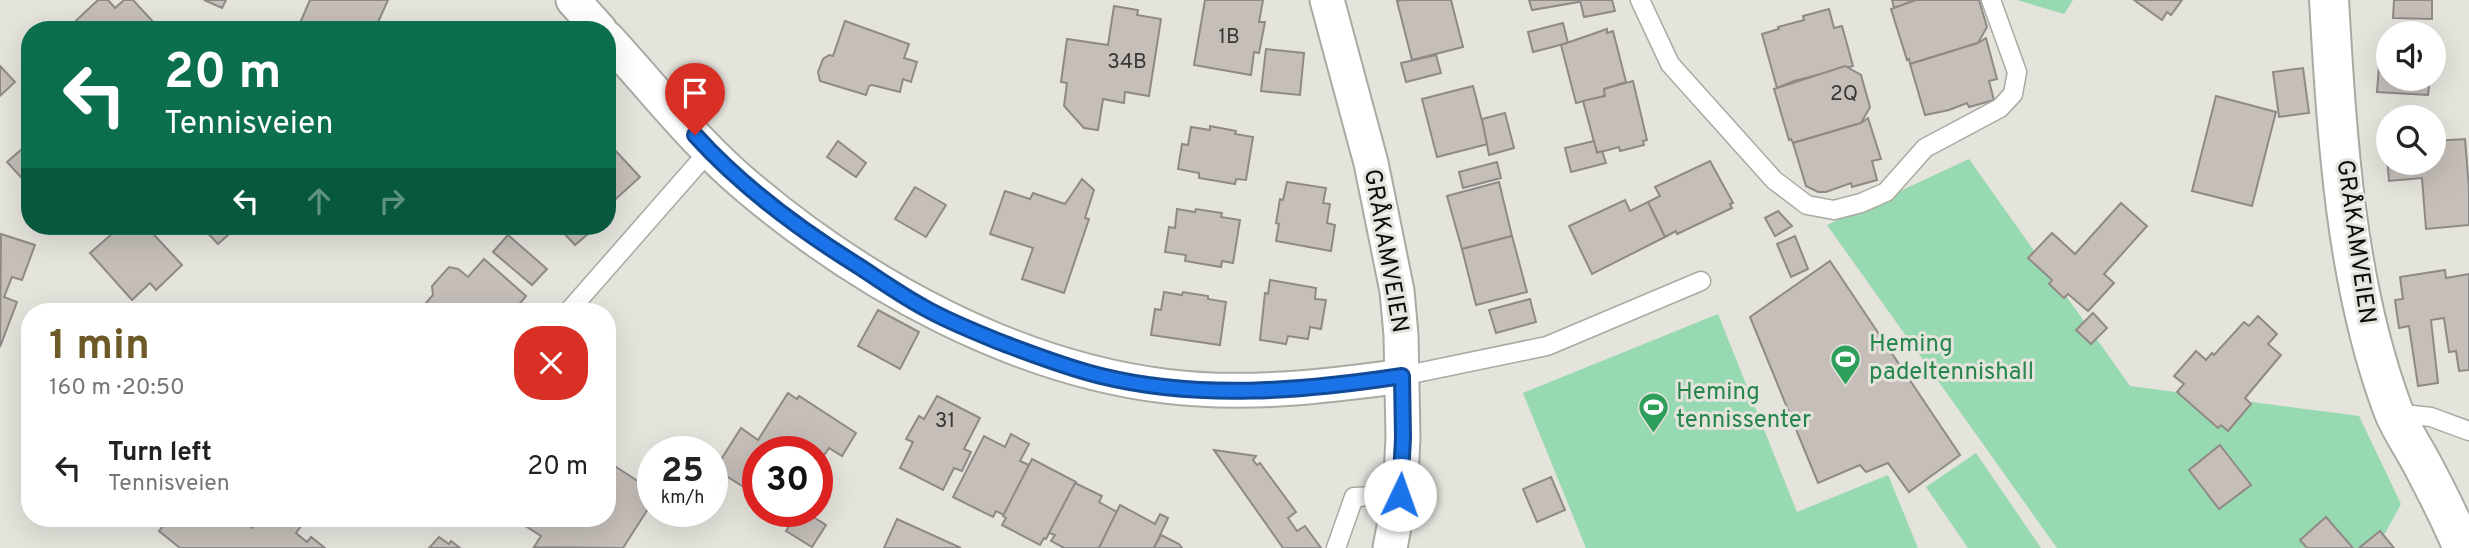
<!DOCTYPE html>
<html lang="en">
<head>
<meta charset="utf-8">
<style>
	body { margin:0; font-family:Overpass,sans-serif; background:#f2f2f2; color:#222; height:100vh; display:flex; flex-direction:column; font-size:26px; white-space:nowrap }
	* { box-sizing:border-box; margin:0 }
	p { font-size:23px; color:#767676 }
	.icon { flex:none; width:38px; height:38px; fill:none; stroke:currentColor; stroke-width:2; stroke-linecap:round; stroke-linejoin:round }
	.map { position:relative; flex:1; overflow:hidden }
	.side { position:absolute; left:21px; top:303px; width:595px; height:224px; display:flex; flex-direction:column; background:#fff; border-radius:28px; box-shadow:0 7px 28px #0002 }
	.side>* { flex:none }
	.top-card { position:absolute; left:21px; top:21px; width:595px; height:214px; border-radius:28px; box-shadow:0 7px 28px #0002; background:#0b6e4f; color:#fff; overflow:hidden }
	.controls { position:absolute; left:2376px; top:21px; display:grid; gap:14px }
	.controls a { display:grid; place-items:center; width:70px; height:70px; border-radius:50%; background:#fff; box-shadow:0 7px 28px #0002; font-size:35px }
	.speed { position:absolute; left:637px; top:436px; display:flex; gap:14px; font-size:35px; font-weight:700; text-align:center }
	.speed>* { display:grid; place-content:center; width:91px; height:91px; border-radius:50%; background:#fff; box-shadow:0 7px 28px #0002; line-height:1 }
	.speed small { font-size:18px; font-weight:400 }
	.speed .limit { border:10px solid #d22; background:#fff; color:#111 }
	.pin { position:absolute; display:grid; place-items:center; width:60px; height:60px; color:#fff; margin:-72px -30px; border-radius:50% 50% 50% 0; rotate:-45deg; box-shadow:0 0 7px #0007 }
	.pin .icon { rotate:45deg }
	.me { position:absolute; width:77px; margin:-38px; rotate:3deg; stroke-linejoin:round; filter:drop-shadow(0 0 5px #0008) }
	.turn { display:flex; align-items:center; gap:24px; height:147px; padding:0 28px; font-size:32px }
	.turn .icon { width:91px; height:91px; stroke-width:2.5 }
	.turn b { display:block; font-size:49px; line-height:60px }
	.lanes { display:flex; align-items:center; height:66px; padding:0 28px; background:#0003; justify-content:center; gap:35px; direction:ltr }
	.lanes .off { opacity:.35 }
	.round { display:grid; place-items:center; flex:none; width:74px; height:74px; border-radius:28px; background:#f2f2f2 }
	.overview { display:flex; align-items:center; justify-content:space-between; height:119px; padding:0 28px }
	h1 { font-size:42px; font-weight:700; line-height:52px; color:#6e5928 }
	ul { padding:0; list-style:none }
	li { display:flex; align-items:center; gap:21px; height:91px; padding:0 28px }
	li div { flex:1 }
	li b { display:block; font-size:26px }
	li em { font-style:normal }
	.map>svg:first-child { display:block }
	.green { fill:#97d9b1 }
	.building { fill:#c5beb9; stroke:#908a86; stroke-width:2 }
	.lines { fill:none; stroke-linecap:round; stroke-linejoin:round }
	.service-casing { stroke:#aaa9a2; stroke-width:21 }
	.minor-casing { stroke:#aaa9a2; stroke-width:37 }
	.tertiary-casing { stroke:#aaa9a2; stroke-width:42 }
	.service { stroke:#fff; stroke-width:18 }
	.minor { stroke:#fff; stroke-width:33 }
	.tertiary { stroke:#fff; stroke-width:38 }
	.route-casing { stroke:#114b97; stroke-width:18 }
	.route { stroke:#1a73e8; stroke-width:12 }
	.labels { text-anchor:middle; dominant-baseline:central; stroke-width:6; stroke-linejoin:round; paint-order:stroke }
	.number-label { font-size:21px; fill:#3a3835 }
	.street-label { font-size:24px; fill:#0c0b09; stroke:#e4e3dc }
	.leisure-label { font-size:24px; fill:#27864d; stroke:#e4e3dc; text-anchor:start }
</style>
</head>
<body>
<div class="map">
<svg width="2469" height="548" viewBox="0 0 2469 548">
	<rect width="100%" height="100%" fill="#e4e3dc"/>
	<g class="green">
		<path d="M2017 0H2073L2064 14Z"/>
		<path d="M1969 159 2130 386 2359 416 2401 504 2377 548H2057L1827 225Z"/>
		<path d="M1718 314 1797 512 1888 475 1918 548H1586L1523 393Z"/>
		<path d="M1976 453 2041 548H1968L1926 487Z"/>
	</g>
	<g class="building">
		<path d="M98 0H108L115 8 124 0H133L156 25 151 30H66Z"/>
		<path d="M204 0H226L222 8Z"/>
		<path d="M310 0H388L375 29 377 30H297Z"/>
		<path d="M1205 0H1263L1259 22H1265L1259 53 1254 52 1251 75 1194 65Z"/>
		<path d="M1402 0H1451L1463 47 1412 60 1397 1Z"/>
		<path d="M1529 0H1578L1579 2 1532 10Z"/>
		<path d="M1580 0H1612L1615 11 1584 17Z"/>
		<path d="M1892 0H1916L1894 8Z"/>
		<path d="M1916 0H1979L1987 27 1978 43 1910 64 1909 59 1907 60 1891 9Z"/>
		<path d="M2134 0H2182L2171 15 2167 12 2162 20Z"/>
		<path d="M2394 0H2432V19L2393 18Z"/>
		<path d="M1114 6 1138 10 1137 15 1161 19 1149 96 1125 92 1124 103 1103 99 1098 130 1084 128 1064 106 1067 83 1061 82 1067 39 1108 45Z"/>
		<path d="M1829 9 1834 28 1842 26 1853 66 1794 81 1777 88 1762 34 1779 29 1778 27 1804 20 1803 16Z"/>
		<path d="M845 21 909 44 904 58 917 62 911 82 903 79 900 92 872 85 869 86 866 95 820 81 818 72 823 59 829 55 833 56Z"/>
		<path d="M1563 23 1568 43 1533 52 1528 32Z"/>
		<path d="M1607 29V33L1613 31 1626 82 1604 89 1605 96 1576 103 1561 45Z"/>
		<path d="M1986 38 1997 79 1989 81 1994 100 1969 107 1967 103 1949 110 1925 115 1910 64 1978 43Z"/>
		<path d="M1266 49 1304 53 1300 95 1261 91Z"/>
		<path d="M2380 53H2389V79H2430L2428 95 2377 92Z"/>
		<path d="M1436 55 1441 73 1406 82 1401 63Z"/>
		<path d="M0 66 15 82 0 96Z"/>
		<path d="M1845 66 1861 75 1870 107 1861 123 1793 143 1791 139 1789 140 1774 89Z"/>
		<path d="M2303 68 2309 113 2279 117 2273 72Z"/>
		<path d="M1633 81 1647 140 1643 141 1644 145 1620 151 1619 147 1597 153 1583 101 1605 96 1604 89Z"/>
		<path d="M1473 86 1488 144 1437 157 1422 99Z"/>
		<path d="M2216 96 2276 112 2252 206 2192 191Z"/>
		<path d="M1505 113 1514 148 1489 155 1482 119Z"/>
		<path d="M1868 118 1881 159 1872 161 1877 180 1852 187 1851 183 1826 192H1818L1806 186 1793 143 1861 123Z"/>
		<path d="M1210 126 1236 131 1235 134 1253 137 1246 180 1236 179 1235 184 1199 178V173L1178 169 1182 144 1188 145 1191 127 1210 130Z"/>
		<path d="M2465 139 2469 188V225L2426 229 2422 178 2389 181 2386 146H2389V163H2434V141Z"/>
		<path d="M838 141 866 163 856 177 827 157Z"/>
		<path d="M1594 141 1597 153 1602 151 1606 163 1571 172 1565 148Z"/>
		<path d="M30 142V187L7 162Z"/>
		<path d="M612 147 640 177 607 207V151Z"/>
		<path d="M1710 161 1733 203 1730 204 1732 208 1677 234 1676 231 1665 237 1648 202 1660 196 1655 187Z"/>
		<path d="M1497 162 1501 178 1463 188 1459 172Z"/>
		<path d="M1082 179 1094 190 1085 218 1089 219 1064 293 1022 279 1033 248 990 234 1005 191 1030 199 1033 193 1065 204Z"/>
		<path d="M1287 182 1326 188 1323 203 1330 204 1327 223 1335 225 1331 251 1276 241 1279 224 1276 223 1280 199 1283 200Z"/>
		<path d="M1499 182 1512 236 1462 249 1447 196Z"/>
		<path d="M915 187 946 205 926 237 895 219Z"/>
		<path d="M1625 200 1630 211 1648 202 1665 237 1592 274 1569 226Z"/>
		<path d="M2121 203 2147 226 2104 274 2114 283 2088 311 2068 294 2064 298 2049 284 2052 280 2028 258 2052 233 2075 254Z"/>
		<path d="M1177 209 1195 212 1196 209 1222 213 1221 217 1240 220 1233 263 1222 261 1221 267 1185 261 1186 255 1165 252 1169 227 1175 228Z"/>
		<path d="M1778 211 1792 226 1775 236 1765 218Z"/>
		<path d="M121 226H146L182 265 156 290 150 283 132 300 90 253Z"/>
		<path d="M201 226H238L218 244Z"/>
		<path d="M557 226H597L575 245Z"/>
		<path d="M1 234 35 245 22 280 12 277 4 297 17 302 0 347Z"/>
		<path d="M508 235 547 269 532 285 493 252Z"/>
		<path d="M1512 236 1527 292 1476 305 1462 249Z"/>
		<path d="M1795 236 1808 269 1791 277 1777 244Z"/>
		<path d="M484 259 526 296 513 312H418L433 295 432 286 449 267 458 269 468 277Z"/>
		<path d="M1830 261 1960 455 1909 492 1888 463 1866 472 1860 465 1818 483 1750 317Z"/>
		<path d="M2445 270 2446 278 2469 274V370L2459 371 2456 351 2449 352 2444 318 2431 320 2438 383 2418 386 2409 326 2399 328 2395 300 2403 299 2400 277Z"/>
		<path d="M1270 280 1316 288 1315 299 1326 300 1321 329 1310 327 1308 339 1288 336 1286 344 1260 340 1265 293 1268 294Z"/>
		<path d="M1164 292 1182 295 1183 292 1208 296V299L1226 302 1220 345 1151 335 1155 309 1161 310Z"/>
		<path d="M1530 299 1536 322 1496 333 1489 310Z"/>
		<path d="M878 310 919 332 900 369 858 346Z"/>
		<path d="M2093 313 2107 328 2091 344 2076 330Z"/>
		<path d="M2258 316 2277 334 2268 344 2281 355 2245 398 2251 404 2228 431 2221 425 2218 428 2177 392 2184 384 2174 376 2196 351 2206 360 2212 353 2214 355 2244 322 2249 326Z"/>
		<path d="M788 393 797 399 799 396 856 433 842 456 829 448 817 466V452H758V496L715 469 741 428 758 440Z"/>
		<path d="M937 396 980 418 964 449 971 452 962 471 954 468 943 490 900 468 913 442 906 439 919 416 924 419Z"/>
		<path d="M1011 434 1029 444 1020 461 1029 465 1004 515 996 511 993 517 953 497 984 436 1005 447Z"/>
		<path d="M2220 445 2251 485 2219 509 2189 470Z"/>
		<path d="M1214 450 1256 456 1253 460 1257 465 1260 463 1296 512 1288 518 1297 531 1305 526 1321 548H1283Z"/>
		<path d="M1032 459 1076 482 1046 539 1044 538 1040 545 1002 525 1006 518 1003 516Z"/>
		<path d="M607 461 653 491V501L623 548 534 547 541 536 513 518H607Z"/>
		<path d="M1551 477 1565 510 1537 522 1523 489Z"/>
		<path d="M1075 483 1102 496 1099 502 1117 512 1099 548H1064L1051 541 1055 535 1049 533Z"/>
		<path d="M1120 505 1155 524 1160 514 1168 518 1154 548H1099Z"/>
		<path d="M799 511H804L826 525 812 547 786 531Z"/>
		<path d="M2326 517 2353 548H2307L2300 540Z"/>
		<path d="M169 518H193L203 526 209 518H219L228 525 233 518H238L252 528 260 518H307L296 533 307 542 311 537 325 548H180L159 531Z"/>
		<path d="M897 519 961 548H884Z"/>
		<path d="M2380 531 2394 548H2359Z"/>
		<path d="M1161 535 1179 544 1182 548H1154Z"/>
		<path d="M439 537 449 544 451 541 460 548H429Z"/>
	</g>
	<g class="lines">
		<defs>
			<g id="service">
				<path d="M1640 0 1670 64 1774 180 1807 205 1834 210 1861 203 1886 192 1925 148 2000 108 2013 94 2017 72 1991 0"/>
				<path d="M568 312 709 151"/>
				<path d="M1402 376 1547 346 1701 281"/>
				<path d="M2394 413 2431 417 2469 431"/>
				<path d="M1336 548 1354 497 1400 495"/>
			</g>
			<g id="minor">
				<path d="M573 0 600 30"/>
				<path d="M1327 0 1371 163 1397 291 1401 335 1403 438 1400 495 1390 548"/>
				<path d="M607 38C653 88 696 144 749 188 864 285 1013 367 1164 386 1243 396 1323 387 1402 376"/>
			</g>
			<path id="tertiary" d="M2329 0C2337 136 2345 282 2393 410 2400 428 2412 445 2421 462 2436 490 2450 518 2463 548"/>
		</defs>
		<use href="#service" class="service-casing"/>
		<use href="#minor" class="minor-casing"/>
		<use href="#tertiary" class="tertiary-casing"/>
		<use href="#service" class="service"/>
		<use href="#minor" class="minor"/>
		<use href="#tertiary" class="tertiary"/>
	</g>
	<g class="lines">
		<defs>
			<path id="route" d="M695 135C743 188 800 230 860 267 881 281 901 295 923 307 949 322 978 333 1005 344 1037 356 1068 368 1101 376 1199 400 1303 391 1402 376L1403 438 1400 495"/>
		</defs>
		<use href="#route" class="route-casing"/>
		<use href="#route" class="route"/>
	</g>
	<defs>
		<symbol id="stadium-pin" viewBox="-11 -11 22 30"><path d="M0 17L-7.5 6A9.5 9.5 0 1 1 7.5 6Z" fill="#2e9e5b" stroke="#e4e3dc"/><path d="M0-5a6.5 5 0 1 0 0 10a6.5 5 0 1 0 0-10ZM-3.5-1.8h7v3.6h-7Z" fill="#fff"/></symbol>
	</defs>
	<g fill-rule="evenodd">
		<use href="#stadium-pin" x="1828" y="342" width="35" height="47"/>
		<use href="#stadium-pin" x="1636" y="390" width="35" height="47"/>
	</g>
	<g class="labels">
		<g class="number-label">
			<text x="1229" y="37">1B</text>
			<text x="1127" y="62">34B</text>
			<text x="1844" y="94">2Q</text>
			<text x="945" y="421">31</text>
		</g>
		<g class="street-label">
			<text transform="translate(2355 242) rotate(82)">GRÅKAMVEIEN</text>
			<text transform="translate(1385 251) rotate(80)">GRÅKAMVEIEN</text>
		</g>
		<g class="leisure-label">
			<text x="1869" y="345">Heming<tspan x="1869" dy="28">padeltennishall</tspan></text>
			<text x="1676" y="393">Heming<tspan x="1676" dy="28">tennissenter</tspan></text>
		</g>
	</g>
</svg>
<div class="controls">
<a><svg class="icon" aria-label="sound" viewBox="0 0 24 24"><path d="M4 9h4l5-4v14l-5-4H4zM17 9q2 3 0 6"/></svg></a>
<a><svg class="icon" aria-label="search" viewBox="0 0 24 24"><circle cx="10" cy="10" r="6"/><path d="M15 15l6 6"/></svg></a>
</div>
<div class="speed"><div>25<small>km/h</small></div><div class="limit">30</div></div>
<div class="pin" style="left:695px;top:135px;background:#d93025"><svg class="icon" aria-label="arrive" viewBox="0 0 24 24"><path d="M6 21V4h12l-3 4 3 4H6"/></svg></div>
<svg class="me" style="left:1400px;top:495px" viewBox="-20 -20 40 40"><circle r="19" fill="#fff"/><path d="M0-13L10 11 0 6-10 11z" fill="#1a73e8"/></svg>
<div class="top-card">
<div class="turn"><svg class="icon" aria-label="left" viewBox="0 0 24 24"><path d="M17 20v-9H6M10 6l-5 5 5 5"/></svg><div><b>20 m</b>Tennisveien</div></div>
<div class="lanes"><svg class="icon" aria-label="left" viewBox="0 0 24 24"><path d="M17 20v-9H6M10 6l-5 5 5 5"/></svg><svg class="icon off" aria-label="ahead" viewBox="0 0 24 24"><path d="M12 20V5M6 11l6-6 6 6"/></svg><svg class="icon off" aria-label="right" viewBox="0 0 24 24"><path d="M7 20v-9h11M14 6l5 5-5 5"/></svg></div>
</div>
<section class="side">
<div class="overview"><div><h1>1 min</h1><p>160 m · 20:50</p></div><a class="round" style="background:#d93025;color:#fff"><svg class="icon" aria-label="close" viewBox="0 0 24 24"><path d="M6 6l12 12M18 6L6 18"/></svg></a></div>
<ul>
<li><svg class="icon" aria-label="left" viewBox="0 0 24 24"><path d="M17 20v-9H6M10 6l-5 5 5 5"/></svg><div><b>Turn left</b><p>Tennisveien</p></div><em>20 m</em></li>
</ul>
</section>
</div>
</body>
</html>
